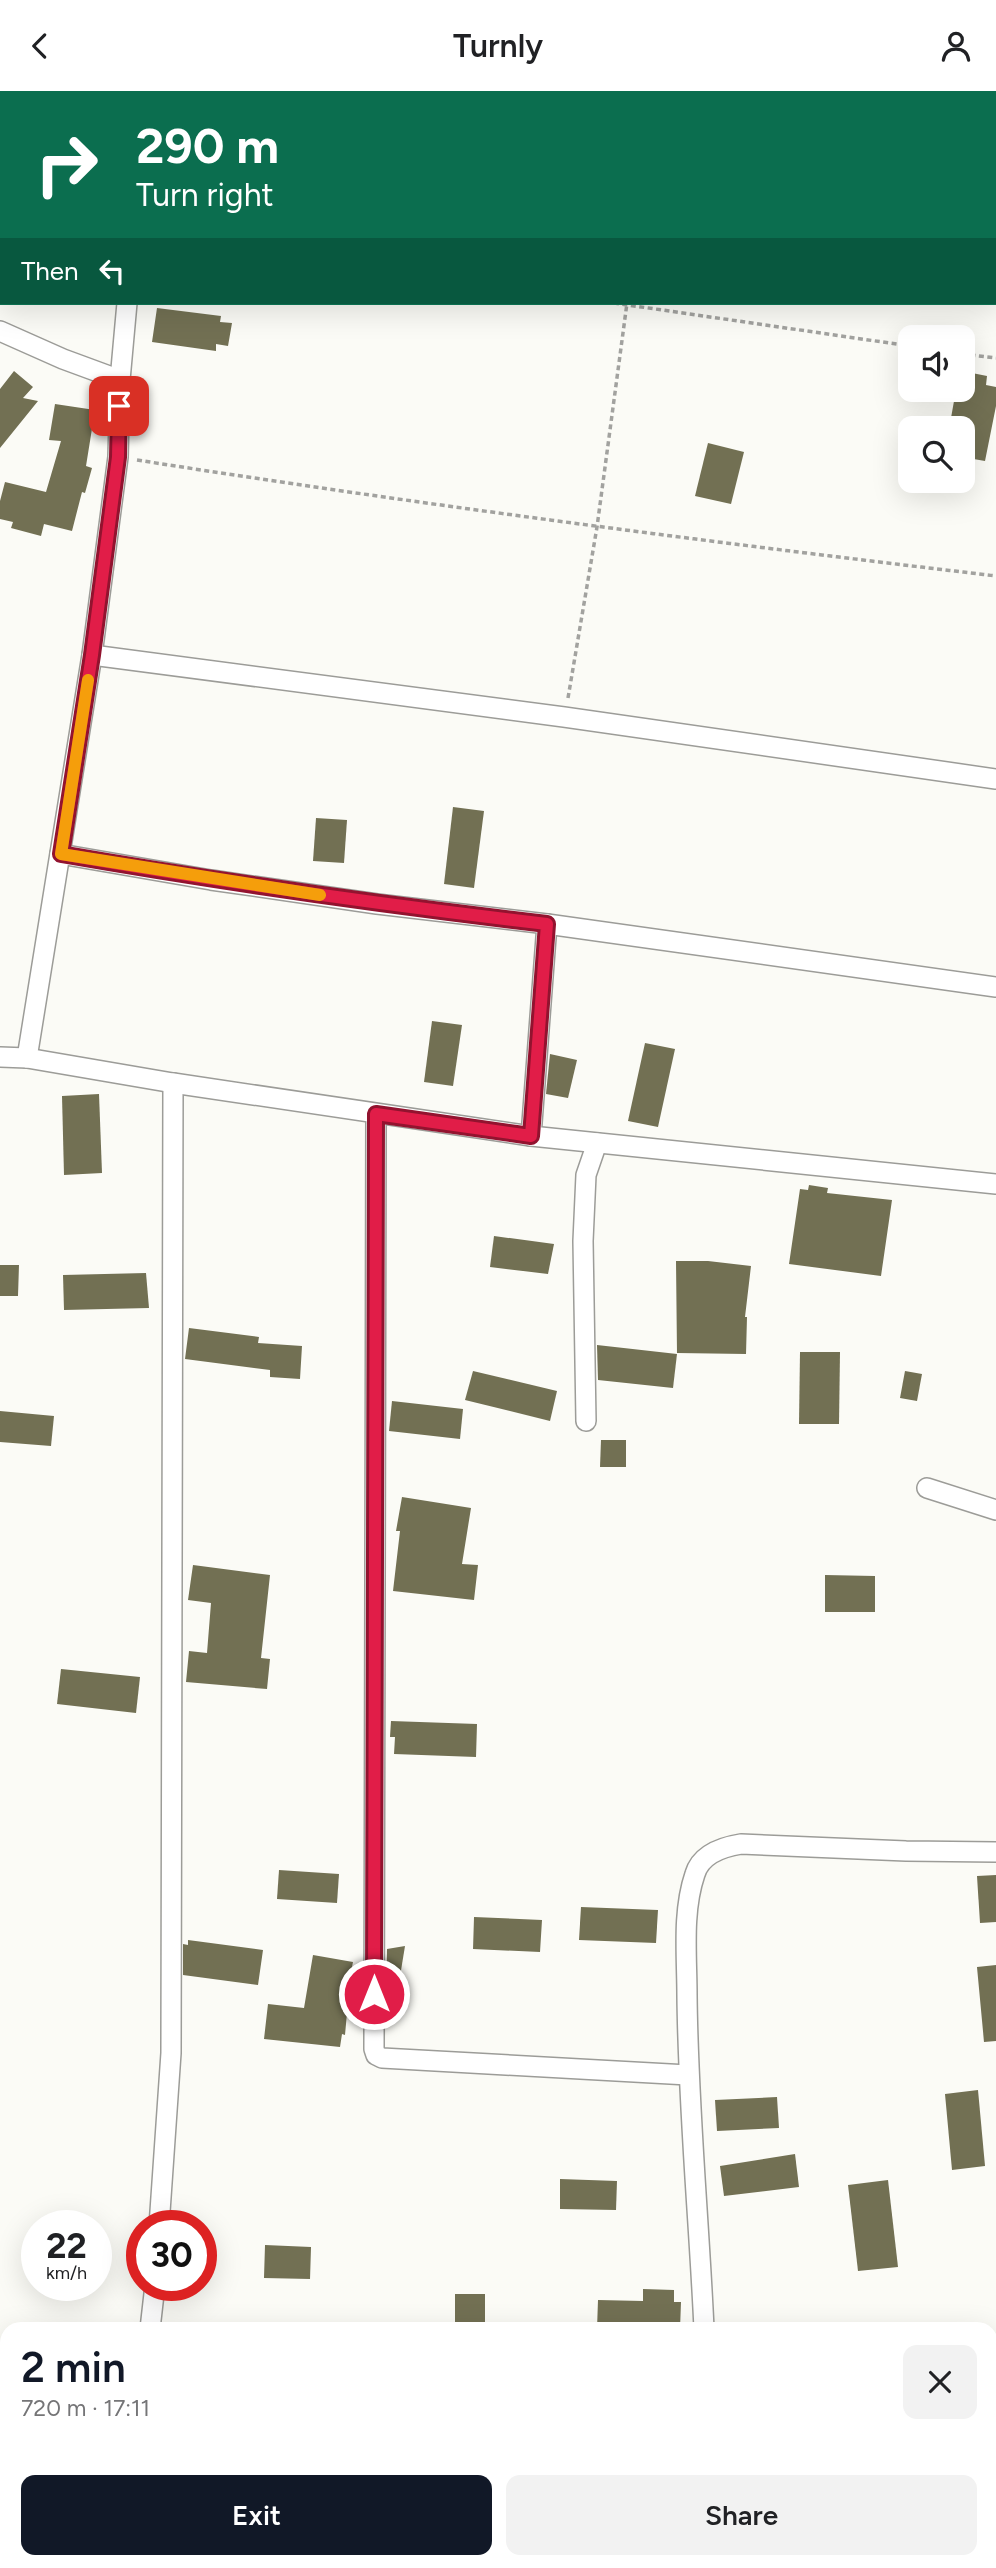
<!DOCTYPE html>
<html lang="en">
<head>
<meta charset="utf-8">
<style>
	body { margin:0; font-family:Figtree,sans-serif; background:#f2f2f2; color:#202124; height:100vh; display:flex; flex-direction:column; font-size:26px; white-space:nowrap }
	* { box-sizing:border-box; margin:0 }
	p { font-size:23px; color:#757577 }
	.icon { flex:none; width:38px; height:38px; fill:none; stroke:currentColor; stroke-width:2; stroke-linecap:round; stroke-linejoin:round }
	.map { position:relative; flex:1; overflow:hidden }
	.side { position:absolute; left:0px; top:2231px; width:998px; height:247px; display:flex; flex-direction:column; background:#fff; border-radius:21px 21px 0 0; box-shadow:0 7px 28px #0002 }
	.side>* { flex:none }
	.banner { position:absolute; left:0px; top:0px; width:998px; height:214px; box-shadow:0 7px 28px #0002; background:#0b6e4f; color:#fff; overflow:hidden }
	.controls { position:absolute; left:898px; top:234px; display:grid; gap:14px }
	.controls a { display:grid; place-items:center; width:77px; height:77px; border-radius:14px; background:#fff; box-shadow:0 7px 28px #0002; font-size:35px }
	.speed { position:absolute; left:21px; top:2119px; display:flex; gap:14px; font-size:35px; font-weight:700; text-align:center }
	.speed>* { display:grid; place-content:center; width:91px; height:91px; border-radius:50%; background:#fff; box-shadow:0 7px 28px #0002; line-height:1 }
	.speed small { font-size:18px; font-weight:400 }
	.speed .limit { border:10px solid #d22; background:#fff; color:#111 }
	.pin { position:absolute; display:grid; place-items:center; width:60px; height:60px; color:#fff; margin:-30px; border-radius:14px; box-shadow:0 4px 10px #0006 }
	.me { position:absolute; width:77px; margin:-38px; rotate:0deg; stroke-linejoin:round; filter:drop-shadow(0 0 5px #0008) }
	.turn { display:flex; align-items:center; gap:24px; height:147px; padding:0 21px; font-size:32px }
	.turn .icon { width:91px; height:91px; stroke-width:2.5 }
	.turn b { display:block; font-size:49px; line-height:60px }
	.then { display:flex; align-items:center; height:66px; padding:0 21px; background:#0003; gap:14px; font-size:26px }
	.round { display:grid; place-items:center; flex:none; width:74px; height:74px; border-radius:14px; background:#f2f2f2 }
	.summary { display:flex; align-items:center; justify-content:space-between; height:119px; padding:0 21px }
	h1 { font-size:42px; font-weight:600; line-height:52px; color:#111827 }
	.cta { display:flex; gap:14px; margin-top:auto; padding:14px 21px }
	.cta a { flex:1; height:80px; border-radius:14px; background:#111827; color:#fff; font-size:28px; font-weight:600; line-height:80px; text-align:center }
	.cta a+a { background:#f2f2f2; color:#202124 }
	header { display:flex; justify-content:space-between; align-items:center; height:91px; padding:0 21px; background:#fff; font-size:32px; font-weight:600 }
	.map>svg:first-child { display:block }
	.building { fill:#727053 }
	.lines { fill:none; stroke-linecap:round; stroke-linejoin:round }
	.street-casing { stroke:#9c9c98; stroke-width:22 }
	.path { stroke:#a2a29f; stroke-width:3.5; stroke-dasharray:5 3.5; stroke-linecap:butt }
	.street { stroke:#fff; stroke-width:19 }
	.route-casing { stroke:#92132f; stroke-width:18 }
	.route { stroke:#e11d48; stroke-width:12 }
	.slow { stroke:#f59e0b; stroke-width:12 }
</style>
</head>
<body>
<header><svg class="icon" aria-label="back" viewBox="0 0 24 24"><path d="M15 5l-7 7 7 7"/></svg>Turnly<svg class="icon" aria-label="person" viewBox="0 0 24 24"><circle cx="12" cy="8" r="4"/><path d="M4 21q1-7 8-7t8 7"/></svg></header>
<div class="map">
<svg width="996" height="2477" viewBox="0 0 996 2477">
	<rect width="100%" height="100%" fill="#fbfbf6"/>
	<g class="building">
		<path d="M157 217 221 225 220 231 232 232 228 255 216 253V260L152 251Z"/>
		<path d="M14 280 33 296 23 307 38 310 0 357V298Z"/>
		<path d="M967 281 987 285 986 294 996 296V315L985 370 962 366V338H949L956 299H962Z"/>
		<path d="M55 313 95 319 86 375 92 377 85 402 82 401 72 440 44 433 41 445 11 437 13 431 0 428V410L5 391 46 401 61 350 49 349Z"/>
		<path d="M708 352 744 361 731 413 695 405Z"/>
		<path d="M453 716 484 720 474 797 444 793Z"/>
		<path d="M316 727 347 729 344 772 313 770Z"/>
		<path d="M432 930 462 934 453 995 424 991Z"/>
		<path d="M645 952 675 958 658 1036 628 1030Z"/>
		<path d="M550 963 577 969 568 1007 546 1003Z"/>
		<path d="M99 1003 102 1082 64 1084 62 1005Z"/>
		<path d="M809 1094 828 1097 827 1102 892 1109 881 1185 789 1173 800 1098 808 1099Z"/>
		<path d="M494 1145 554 1153 548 1183 490 1176Z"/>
		<path d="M676 1170H708L751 1175 745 1226H747L746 1263 677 1262Z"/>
		<path d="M0 1174H19L18 1205H0Z"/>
		<path d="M146 1182 149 1217 64 1219 63 1184Z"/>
		<path d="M189 1237 259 1246 258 1252 302 1255 300 1288 270 1286V1279L185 1268Z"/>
		<path d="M597 1254 677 1263 673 1297 598 1289Z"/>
		<path d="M800 1261H840L839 1333H799Z"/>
		<path d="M473 1280 557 1300 550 1330 465 1309Z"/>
		<path d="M905 1280 922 1283 917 1310 900 1307Z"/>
		<path d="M392 1310 463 1318 460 1348 389 1340Z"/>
		<path d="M0 1320 54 1325 51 1355 0 1351Z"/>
		<path d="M601 1349H626V1376H600Z"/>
		<path d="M402 1406 471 1417 462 1473 478 1474 474 1509 393 1500 400 1440H396Z"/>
		<path d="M193 1474 270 1484 261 1567 270 1568 267 1598 186 1591 189 1560 207 1562 211 1512 188 1509Z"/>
		<path d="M825 1484 875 1485V1521H825Z"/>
		<path d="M61 1578 140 1586 136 1622 57 1613Z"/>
		<path d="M391 1630 477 1633 476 1666 394 1663 395 1646H390Z"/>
		<path d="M279 1779 339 1783 337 1812 277 1808Z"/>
		<path d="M996 1784V1831L980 1832 977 1785Z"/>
		<path d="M581 1816 658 1819 656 1852 579 1849Z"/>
		<path d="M474 1826 542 1829 540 1861 473 1858Z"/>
		<path d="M188 1849 263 1859 258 1894 183 1884V1853L188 1854Z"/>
		<path d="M405 1855 395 1916 386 1915 387 1858Z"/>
		<path d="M313 1864 353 1871 343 1921 347 1922 345 1944 342 1943 340 1956 264 1948 268 1913 304 1917Z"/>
		<path d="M996 1874V1950L984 1951 977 1876Z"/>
		<path d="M978 1999 985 2075 952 2079 945 2003Z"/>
		<path d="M777 2006 779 2037 717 2040 715 2009Z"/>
		<path d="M795 2063 799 2096 724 2105 720 2075Z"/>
		<path d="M560 2088 617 2090 616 2119 560 2118Z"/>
		<path d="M888 2089 898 2176 858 2180 848 2094Z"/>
		<path d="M265 2154 311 2156 310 2188 264 2187Z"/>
		<path d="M643 2198 674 2199V2211H681L680 2238H597L598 2209 643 2210Z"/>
		<rect x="455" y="2203" width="30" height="35"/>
	</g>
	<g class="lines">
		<defs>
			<g id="street">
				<path d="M581 0 593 2"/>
				<path d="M152 2 153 0"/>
				<path d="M0 240 63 268 120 289"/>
				<path d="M92 564 564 626 996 688"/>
				<path d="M60 763 211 789 377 813 547 833 996 896"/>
				<path d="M0 966 27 967 173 992 531 1045 996 1093"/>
				<path d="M27 967 92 564 118 366 120 289 127 212"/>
				<path d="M376 1023 374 1958 376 1964 382 1967 688 1984"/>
				<path d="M531 1045 547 833"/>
				<path d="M586 1330 583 1150 586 1084 597 1052"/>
				<path d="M927 1397 996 1419"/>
				<path d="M159 2135 171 1962 173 992"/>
				<path d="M150 2238 155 2194"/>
				<path d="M704 2238C699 2127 688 2016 687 1904 687 1865 682 1821 695 1783 701 1763 722 1756 741 1753L906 1760 996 1761"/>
				<path d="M990 2396H996"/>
				<path d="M0 2426 7 2427"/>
				<path d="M113 2477 114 2471"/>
				<path d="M321 2477 323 2471"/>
				<path d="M522 2477 523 2471"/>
				<path d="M732 2477 733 2471"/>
				<path d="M931 2477 932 2471"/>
			</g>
		</defs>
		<use href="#street" class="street-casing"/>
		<g class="path">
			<path d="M614 212 910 255"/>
			<path d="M962 263 996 267"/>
			<path d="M137 369C423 414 709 451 996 485"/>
			<path d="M568 607 597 436 627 212"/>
		</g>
		<use href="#street" class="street"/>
	</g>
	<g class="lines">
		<defs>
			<path id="route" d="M119 315 118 366 92 564 61 763C222 791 384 814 547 833L531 1045 376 1023 374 1903"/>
		</defs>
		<use href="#route" class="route-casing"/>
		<use href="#route" class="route"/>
		<path class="slow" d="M88 589 61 763 320 804"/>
	</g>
</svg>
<div class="controls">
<a><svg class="icon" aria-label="sound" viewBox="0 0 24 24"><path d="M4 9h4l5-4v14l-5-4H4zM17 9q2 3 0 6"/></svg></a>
<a><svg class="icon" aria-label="search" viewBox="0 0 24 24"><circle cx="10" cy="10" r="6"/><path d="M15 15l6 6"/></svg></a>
</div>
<div class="speed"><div>22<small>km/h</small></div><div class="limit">30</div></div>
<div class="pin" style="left:119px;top:315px;background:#d93025"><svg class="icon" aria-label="arrive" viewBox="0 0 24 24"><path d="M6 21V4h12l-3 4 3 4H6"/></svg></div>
<svg class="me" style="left:374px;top:1903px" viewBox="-20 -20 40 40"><circle r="17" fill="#e11d48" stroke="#fff" stroke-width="3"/><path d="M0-11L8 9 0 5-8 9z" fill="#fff"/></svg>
<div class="banner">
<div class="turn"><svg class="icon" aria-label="right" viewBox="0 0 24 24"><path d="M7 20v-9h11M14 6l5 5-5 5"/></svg><div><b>290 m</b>Turn right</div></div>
<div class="then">Then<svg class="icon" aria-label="left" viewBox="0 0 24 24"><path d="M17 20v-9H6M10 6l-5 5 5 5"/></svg></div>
</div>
<section class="side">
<div class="summary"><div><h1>2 min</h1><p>720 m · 17:11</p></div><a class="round"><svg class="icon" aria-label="close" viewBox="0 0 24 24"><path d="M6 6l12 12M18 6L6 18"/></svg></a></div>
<div class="cta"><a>Exit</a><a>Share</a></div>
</section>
</div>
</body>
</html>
